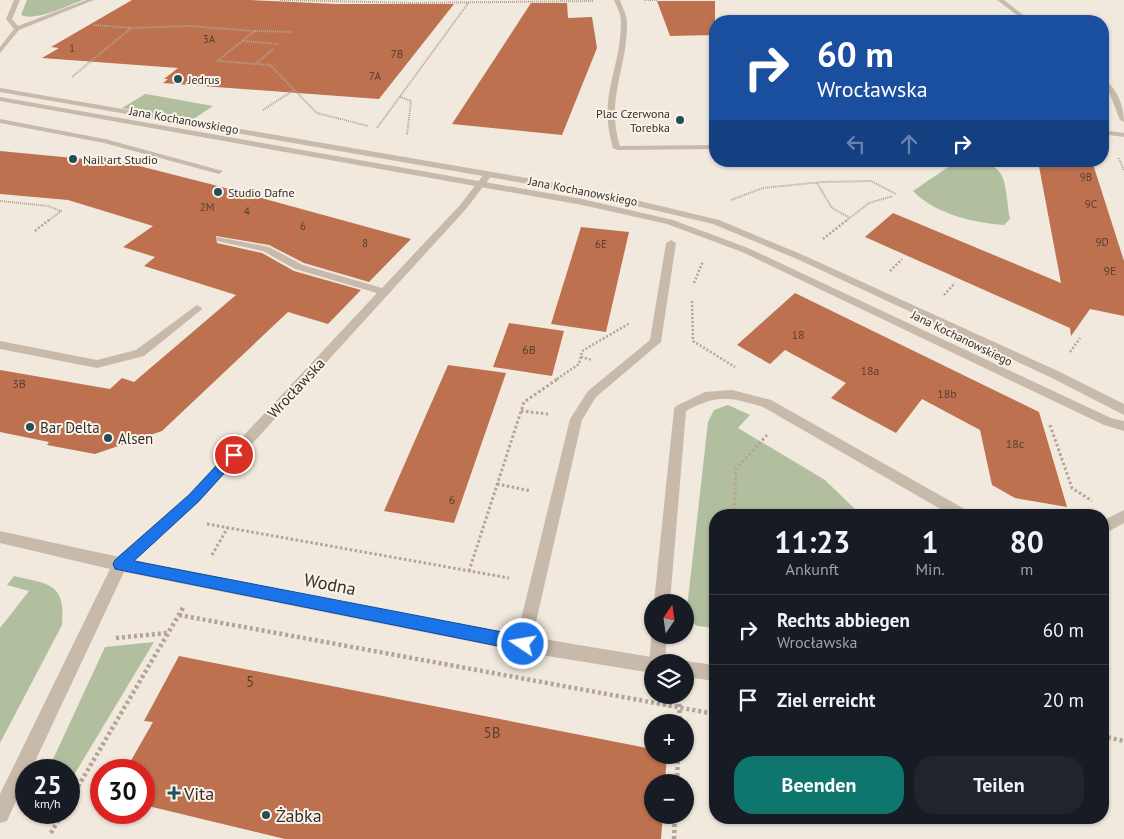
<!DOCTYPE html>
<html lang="de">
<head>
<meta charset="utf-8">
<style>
	body { margin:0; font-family:"PT Sans",sans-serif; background:#20242c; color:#f1f3f6; height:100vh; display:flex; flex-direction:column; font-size:19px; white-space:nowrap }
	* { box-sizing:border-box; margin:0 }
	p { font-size:16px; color:#9ea1a6 }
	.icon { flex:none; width:28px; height:28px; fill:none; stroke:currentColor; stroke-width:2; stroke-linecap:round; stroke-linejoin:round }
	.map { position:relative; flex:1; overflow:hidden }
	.details { position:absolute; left:709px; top:509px; width:400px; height:315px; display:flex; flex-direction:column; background:#171b24; border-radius:20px; box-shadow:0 1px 4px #0004 }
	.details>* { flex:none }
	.top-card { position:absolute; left:709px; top:15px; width:400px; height:152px; border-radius:20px; box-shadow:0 1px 4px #0004; background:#1a4fa0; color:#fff; overflow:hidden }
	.needle { width:32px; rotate:13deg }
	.controls { position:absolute; left:644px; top:594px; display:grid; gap:10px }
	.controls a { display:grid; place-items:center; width:50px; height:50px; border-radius:50%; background:#171b24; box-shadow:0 1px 4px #0004; font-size:25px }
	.speed { position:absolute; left:15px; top:759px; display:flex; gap:10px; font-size:25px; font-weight:700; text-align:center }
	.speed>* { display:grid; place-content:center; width:65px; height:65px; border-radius:50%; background:#171b24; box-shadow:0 1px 4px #0004; line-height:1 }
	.speed small { font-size:12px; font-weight:400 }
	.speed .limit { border:8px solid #d22; background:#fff; color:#111 }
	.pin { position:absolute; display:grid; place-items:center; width:42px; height:42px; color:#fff; margin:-21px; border:2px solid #fff; border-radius:50%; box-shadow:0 1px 5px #0007 }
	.me { position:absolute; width:55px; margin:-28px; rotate:282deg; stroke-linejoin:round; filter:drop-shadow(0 0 4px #0008) }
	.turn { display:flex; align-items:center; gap:18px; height:105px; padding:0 25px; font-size:22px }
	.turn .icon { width:65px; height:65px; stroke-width:2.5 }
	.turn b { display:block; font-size:35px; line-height:42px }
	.lanes { display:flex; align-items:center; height:48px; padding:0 25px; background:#0003; justify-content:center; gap:25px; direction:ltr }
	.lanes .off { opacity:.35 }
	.eta { display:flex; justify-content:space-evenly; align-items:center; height:85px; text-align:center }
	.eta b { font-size:30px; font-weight:700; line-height:35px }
	.cta { display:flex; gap:10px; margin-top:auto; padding:10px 25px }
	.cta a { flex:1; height:58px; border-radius:20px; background:#0f766e; color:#fff; font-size:20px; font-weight:700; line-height:58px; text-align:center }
	.cta a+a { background:#20242c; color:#f1f3f6 }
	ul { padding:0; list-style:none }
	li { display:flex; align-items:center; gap:15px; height:70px; padding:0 25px; border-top:1px solid #363941 }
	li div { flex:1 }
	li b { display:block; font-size:19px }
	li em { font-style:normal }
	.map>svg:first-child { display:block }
	.green { fill:#b2bf9f }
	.building { fill:#bd714f }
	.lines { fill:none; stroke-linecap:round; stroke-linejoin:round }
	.path-far3 { stroke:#b4a495; stroke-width:2; stroke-dasharray:1 1; stroke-linecap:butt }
	.path-far2 { stroke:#b4a495; stroke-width:2.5; stroke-dasharray:2 2; stroke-linecap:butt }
	.path-far1 { stroke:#b4a495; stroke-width:3; stroke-dasharray:2.5 2.5; stroke-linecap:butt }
	.path { stroke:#b4a495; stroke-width:4.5; stroke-dasharray:3 3; stroke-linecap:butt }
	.lane { fill:#c8baaa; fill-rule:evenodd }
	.street { fill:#c8baaa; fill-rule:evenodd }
	.route { fill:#1a73e8; stroke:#114b97 }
	.poi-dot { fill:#224e55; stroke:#f9f3ea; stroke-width:2 }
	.labels { text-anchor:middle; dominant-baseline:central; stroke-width:4; stroke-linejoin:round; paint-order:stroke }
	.far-number-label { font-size:11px; fill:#583f32 }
	.far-poi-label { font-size:12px; fill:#362e29; stroke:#f9f3ea; text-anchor:start }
	.far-street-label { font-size:12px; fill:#362e29; stroke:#f9f3ea }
	.number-label { font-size:12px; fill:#583f32 }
	.street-label { font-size:15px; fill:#362e29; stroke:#f9f3ea }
	.poi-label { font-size:15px; fill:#362e29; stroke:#f9f3ea; text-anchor:start }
	.near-number-label { font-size:15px; fill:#583f32 }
	.near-street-label { font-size:18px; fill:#362e29; stroke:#f9f3ea }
	.near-poi-label { font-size:18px; fill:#362e29; stroke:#f9f3ea; text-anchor:start }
</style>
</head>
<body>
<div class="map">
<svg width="1124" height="839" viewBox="0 0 1124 839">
	<rect width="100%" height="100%" fill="#f1e9de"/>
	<g class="green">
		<path d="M27 0H83C69 5 35 22 21 15Z"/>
		<path d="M145 94H146L213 106 192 120 122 108Z"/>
		<path d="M957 161C1009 161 1003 174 1010 219L1004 225C974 223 935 214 913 191Z"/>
		<path d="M728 405 750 415 738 428 825 480 861 515H715V628L697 626 686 617 708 422 714 410Z"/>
		<path d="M14 576C49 584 66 583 62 625L0 743V628L29 591 7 585Z"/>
		<path d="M154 642 74 775 69 774V770H48L105 647Z"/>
	</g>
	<g class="building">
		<path d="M132 0H250L336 4H454L379 99 163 83 168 79H164L178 68 42 58 59 48 51 47Z"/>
		<path d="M657 1H715V35L670 36Z"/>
		<path d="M531 3H567L568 18 592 17 597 48 562 135 452 124Z"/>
		<path d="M0 151 95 160 100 156 214 185 411 239 369 282 304 263 269 245 216 236 217 243 262 253 294 271 361 290 328 324 288 312 162 431 95 454 47 445 49 442 0 432V370L110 389 122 378 134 382 236 295 144 266 155 257 123 247 153 226 68 200 0 194Z"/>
		<path d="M1038 161H1092L1124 261V316L1090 309 1071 336 1070 328 865 237 893 213 1061 283Z"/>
		<path d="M581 227 629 232 606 332 551 324Z"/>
		<path d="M795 293 1039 412 1067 507 1015 498 992 485 980 430 922 399 896 433 831 398 846 383 785 350 770 364 737 345Z"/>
		<path d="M509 323 564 331 552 376 493 367Z"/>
		<path d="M448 365 506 373 454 523 384 511Z"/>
		<path d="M179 656 652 749V755H667L665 782H652V815H663L661 839H285L144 805V767L129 764 153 722 144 721Z"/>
	</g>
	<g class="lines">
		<g class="path-far3">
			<path d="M280 0 413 3 593 1"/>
			<path d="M644 0H658"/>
			<path d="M94 25 131 28 187 26 255 31 217 61 270 65 317 113 368 126"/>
			<path d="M255 31 293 32"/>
			<path d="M243 41 279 44"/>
			<path d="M257 63 273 49"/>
			<path d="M72 77 131 28"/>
			<path d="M400 97 411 101 407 135"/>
			<path d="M263 110 294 90"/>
			<path d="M377 128 469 2"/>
			<path d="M1119 158 1124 171"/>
			<path d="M817 183 832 208 850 218"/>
			<path d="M731 200 763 188 822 182 871 181 896 194"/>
			<path d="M0 201 48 206 61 211 48 221"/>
			<path d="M846 221 869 203 893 196"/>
		</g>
		<g class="path-far2">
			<path d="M35 231 49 220"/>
			<path d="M823 239 847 220"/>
			<path d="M890 271 902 259"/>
			<path d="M694 283 703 261"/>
			<path d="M944 295 955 283"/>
			<path d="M692 301 693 341 735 367"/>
			<path d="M1070 352 1080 338"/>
			<path d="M581 357 592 360"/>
			<path d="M557 379 579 364 582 351 630 323"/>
		</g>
		<g class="path-far1">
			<path d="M521 411 548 414"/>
			<path d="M1050 425 1072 488 1092 501"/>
			<path d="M497 484 531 491"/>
			<path d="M734 515 736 469 767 435"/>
			<path d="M207 524 509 578"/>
			<path d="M212 555 228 527"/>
			<path d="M469 571 524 402 559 378"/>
		</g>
		<g class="path">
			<path d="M179 615 715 714"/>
			<path d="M116 638 167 633"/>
			<path d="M679 698 680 722"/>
			<path d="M1102 736 1124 741"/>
			<path d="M677 782 678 755"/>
			<path d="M69 802 184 606"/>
			<path d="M51 833 63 812"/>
			<path d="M674 839 675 815"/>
		</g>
		<g class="lane">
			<path d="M614 0H620C622 7 627 15 627 22 628 68 605 98 620 146L715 145V149L617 150 613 148C597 95 621 70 621 22 621 14 617 7 614 0Z"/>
			<path d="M0 119 105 139 223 171 219 174 104 143 0 123Z"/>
			<path d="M1102 130 1124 133V137L1102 134Z"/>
			<path d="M485 173 492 175 466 209 199 502 125 569 120 571 115 569 113 564 115 559 189 494 377 293 295 269 263 251 217 241V237L269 247 303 265 382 288 460 205Z"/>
			<path d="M671 240 676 243 661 342 596 397 582 420 531 644 529 650 523 652 517 650 515 644 570 419 588 391 650 340 666 243Z"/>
			<path d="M197 305 202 308 201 310 144 356 97 368 0 349V341L97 360 136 350Z"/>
			<path d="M732 390 771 400 968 511 970 515H951L763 407C728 397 719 394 686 411L670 602H654L674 409 676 406 705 392Z"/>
			<path d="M652 631V635H667L665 662H652V668L649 662Z"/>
		</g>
		<g class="street">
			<path d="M14 0H20L12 19 18 26 86 0H94L19 30 0 53V47L14 29 6 19Z"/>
			<path d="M997 0H1004L1031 21H1025Z"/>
			<path d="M1102 78C1117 87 1124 106 1124 122L1120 120 1109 92 1102 85Z"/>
			<path d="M0 88 586 188 719 220 803 255 1058 371 1124 404V415L1050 377 797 259 713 224 586 194 0 92Z"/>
			<path d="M0 97 582 199 673 220 748 248 1111 418 1124 421V431L1104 425 742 252 667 224 582 205 0 101Z"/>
			<path d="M1124 510V523L1102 535V521Z"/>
			<path d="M0 531C216 579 434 622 652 657L658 659 659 662H652V673L523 652 124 572 31 770H26V779L7 821 0 823V794L110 569 0 543Z"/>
			<path d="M685 661 715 665V681L685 677V662H681Z"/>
		</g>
	</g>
	<path class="route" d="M234 450 238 451V458L198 502 134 561 523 636 528 638 530 644 528 649 523 651 115 569 113 564 115 560 189 495 230 451Z"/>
	<g class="poi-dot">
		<circle cx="178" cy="79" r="5"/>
		<circle cx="680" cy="120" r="5"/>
		<circle cx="73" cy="159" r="5"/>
		<circle cx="218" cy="192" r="5"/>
		<circle cx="30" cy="427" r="5"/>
		<circle cx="108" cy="438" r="5"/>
		<path d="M171.5 785.5h5v5h5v5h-5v5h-5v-5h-5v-5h5z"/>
		<circle cx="266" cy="815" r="5"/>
	</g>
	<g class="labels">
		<g class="far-number-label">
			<text x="209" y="39">3A</text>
			<text x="72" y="48">1</text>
			<text x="397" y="54">7B</text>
			<text x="375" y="76">7A</text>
			<text x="1086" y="177">9B</text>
			<text x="1091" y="204">9C</text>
			<text x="207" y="207">2M</text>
			<text x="247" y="211">4</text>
			<text x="303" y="226">6</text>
			<text x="1102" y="242">9D</text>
			<text x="365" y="243">8</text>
			<text x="601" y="244">6E</text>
		</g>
		<g class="far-poi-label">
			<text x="188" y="79">Jedrus</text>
			<text x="670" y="113" text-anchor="end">Plac Czerwona<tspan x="670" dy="14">Torebka</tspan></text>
			<text x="83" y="159">Nail art Studio</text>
			<text x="228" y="192">Studio Dafne</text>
		</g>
		<g class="far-street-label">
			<text transform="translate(184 120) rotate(10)">Jana Kochanowskiego</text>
			<text transform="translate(583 191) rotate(11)">Jana Kochanowskiego</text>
			<text transform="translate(962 338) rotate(26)">Jana Kochanowskiego</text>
		</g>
		<g class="number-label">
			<text x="1110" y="270">9E</text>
			<text x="798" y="334">18</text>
			<text x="529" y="349">6B</text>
			<text x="870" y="370">18a</text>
			<text x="19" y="383">3B</text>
			<text x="947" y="393">18b</text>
			<text x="1015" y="443">18c</text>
			<text x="452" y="499">6</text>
		</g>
		<g class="street-label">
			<text transform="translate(296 388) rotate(-47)">Wrocławska</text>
		</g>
		<g class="poi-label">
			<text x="40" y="427">Bar Delta</text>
			<text x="118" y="438">Alsen</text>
		</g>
		<g class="near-number-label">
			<text x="250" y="681">5</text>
			<text x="492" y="732">5B</text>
		</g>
		<g class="near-street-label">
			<text transform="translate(330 584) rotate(11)">Wodna</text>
		</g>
		<g class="near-poi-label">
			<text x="184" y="793">Vita</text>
			<text x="276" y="815">Żabka</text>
		</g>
	</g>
</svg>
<div class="controls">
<a><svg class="needle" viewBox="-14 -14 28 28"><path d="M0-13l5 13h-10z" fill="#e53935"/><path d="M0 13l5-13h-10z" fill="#9ea1a6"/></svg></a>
<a><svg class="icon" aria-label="layers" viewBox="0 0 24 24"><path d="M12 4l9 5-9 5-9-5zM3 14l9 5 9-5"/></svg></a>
<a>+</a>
<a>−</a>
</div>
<div class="speed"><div>25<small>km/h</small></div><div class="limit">30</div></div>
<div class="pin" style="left:234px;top:455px;background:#d93025"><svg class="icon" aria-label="arrive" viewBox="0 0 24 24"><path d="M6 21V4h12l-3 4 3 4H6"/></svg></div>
<svg class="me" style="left:523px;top:644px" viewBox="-20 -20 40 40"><circle r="17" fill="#1a73e8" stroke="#fff" stroke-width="3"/><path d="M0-11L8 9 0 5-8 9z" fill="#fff"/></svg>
<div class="top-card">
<div class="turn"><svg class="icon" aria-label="right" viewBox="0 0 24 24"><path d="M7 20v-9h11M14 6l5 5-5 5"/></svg><div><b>60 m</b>Wrocławska</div></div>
<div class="lanes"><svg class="icon off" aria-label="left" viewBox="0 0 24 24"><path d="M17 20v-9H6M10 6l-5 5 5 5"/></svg><svg class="icon off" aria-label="ahead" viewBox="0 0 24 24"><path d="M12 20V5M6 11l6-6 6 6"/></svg><svg class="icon" aria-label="right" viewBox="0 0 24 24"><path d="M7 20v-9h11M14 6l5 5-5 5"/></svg></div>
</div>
<section class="details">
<div class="eta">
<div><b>11:23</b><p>Ankunft</p></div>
<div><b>1</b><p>Min.</p></div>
<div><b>80</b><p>m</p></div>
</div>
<ul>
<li><svg class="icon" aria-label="right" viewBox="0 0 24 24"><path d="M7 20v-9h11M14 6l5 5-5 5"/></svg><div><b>Rechts abbiegen</b><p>Wrocławska</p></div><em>60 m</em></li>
<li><svg class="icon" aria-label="arrive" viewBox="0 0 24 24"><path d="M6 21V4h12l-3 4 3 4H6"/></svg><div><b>Ziel erreicht</b></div><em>20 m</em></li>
</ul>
<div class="cta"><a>Beenden</a><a>Teilen</a></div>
</section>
</div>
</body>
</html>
